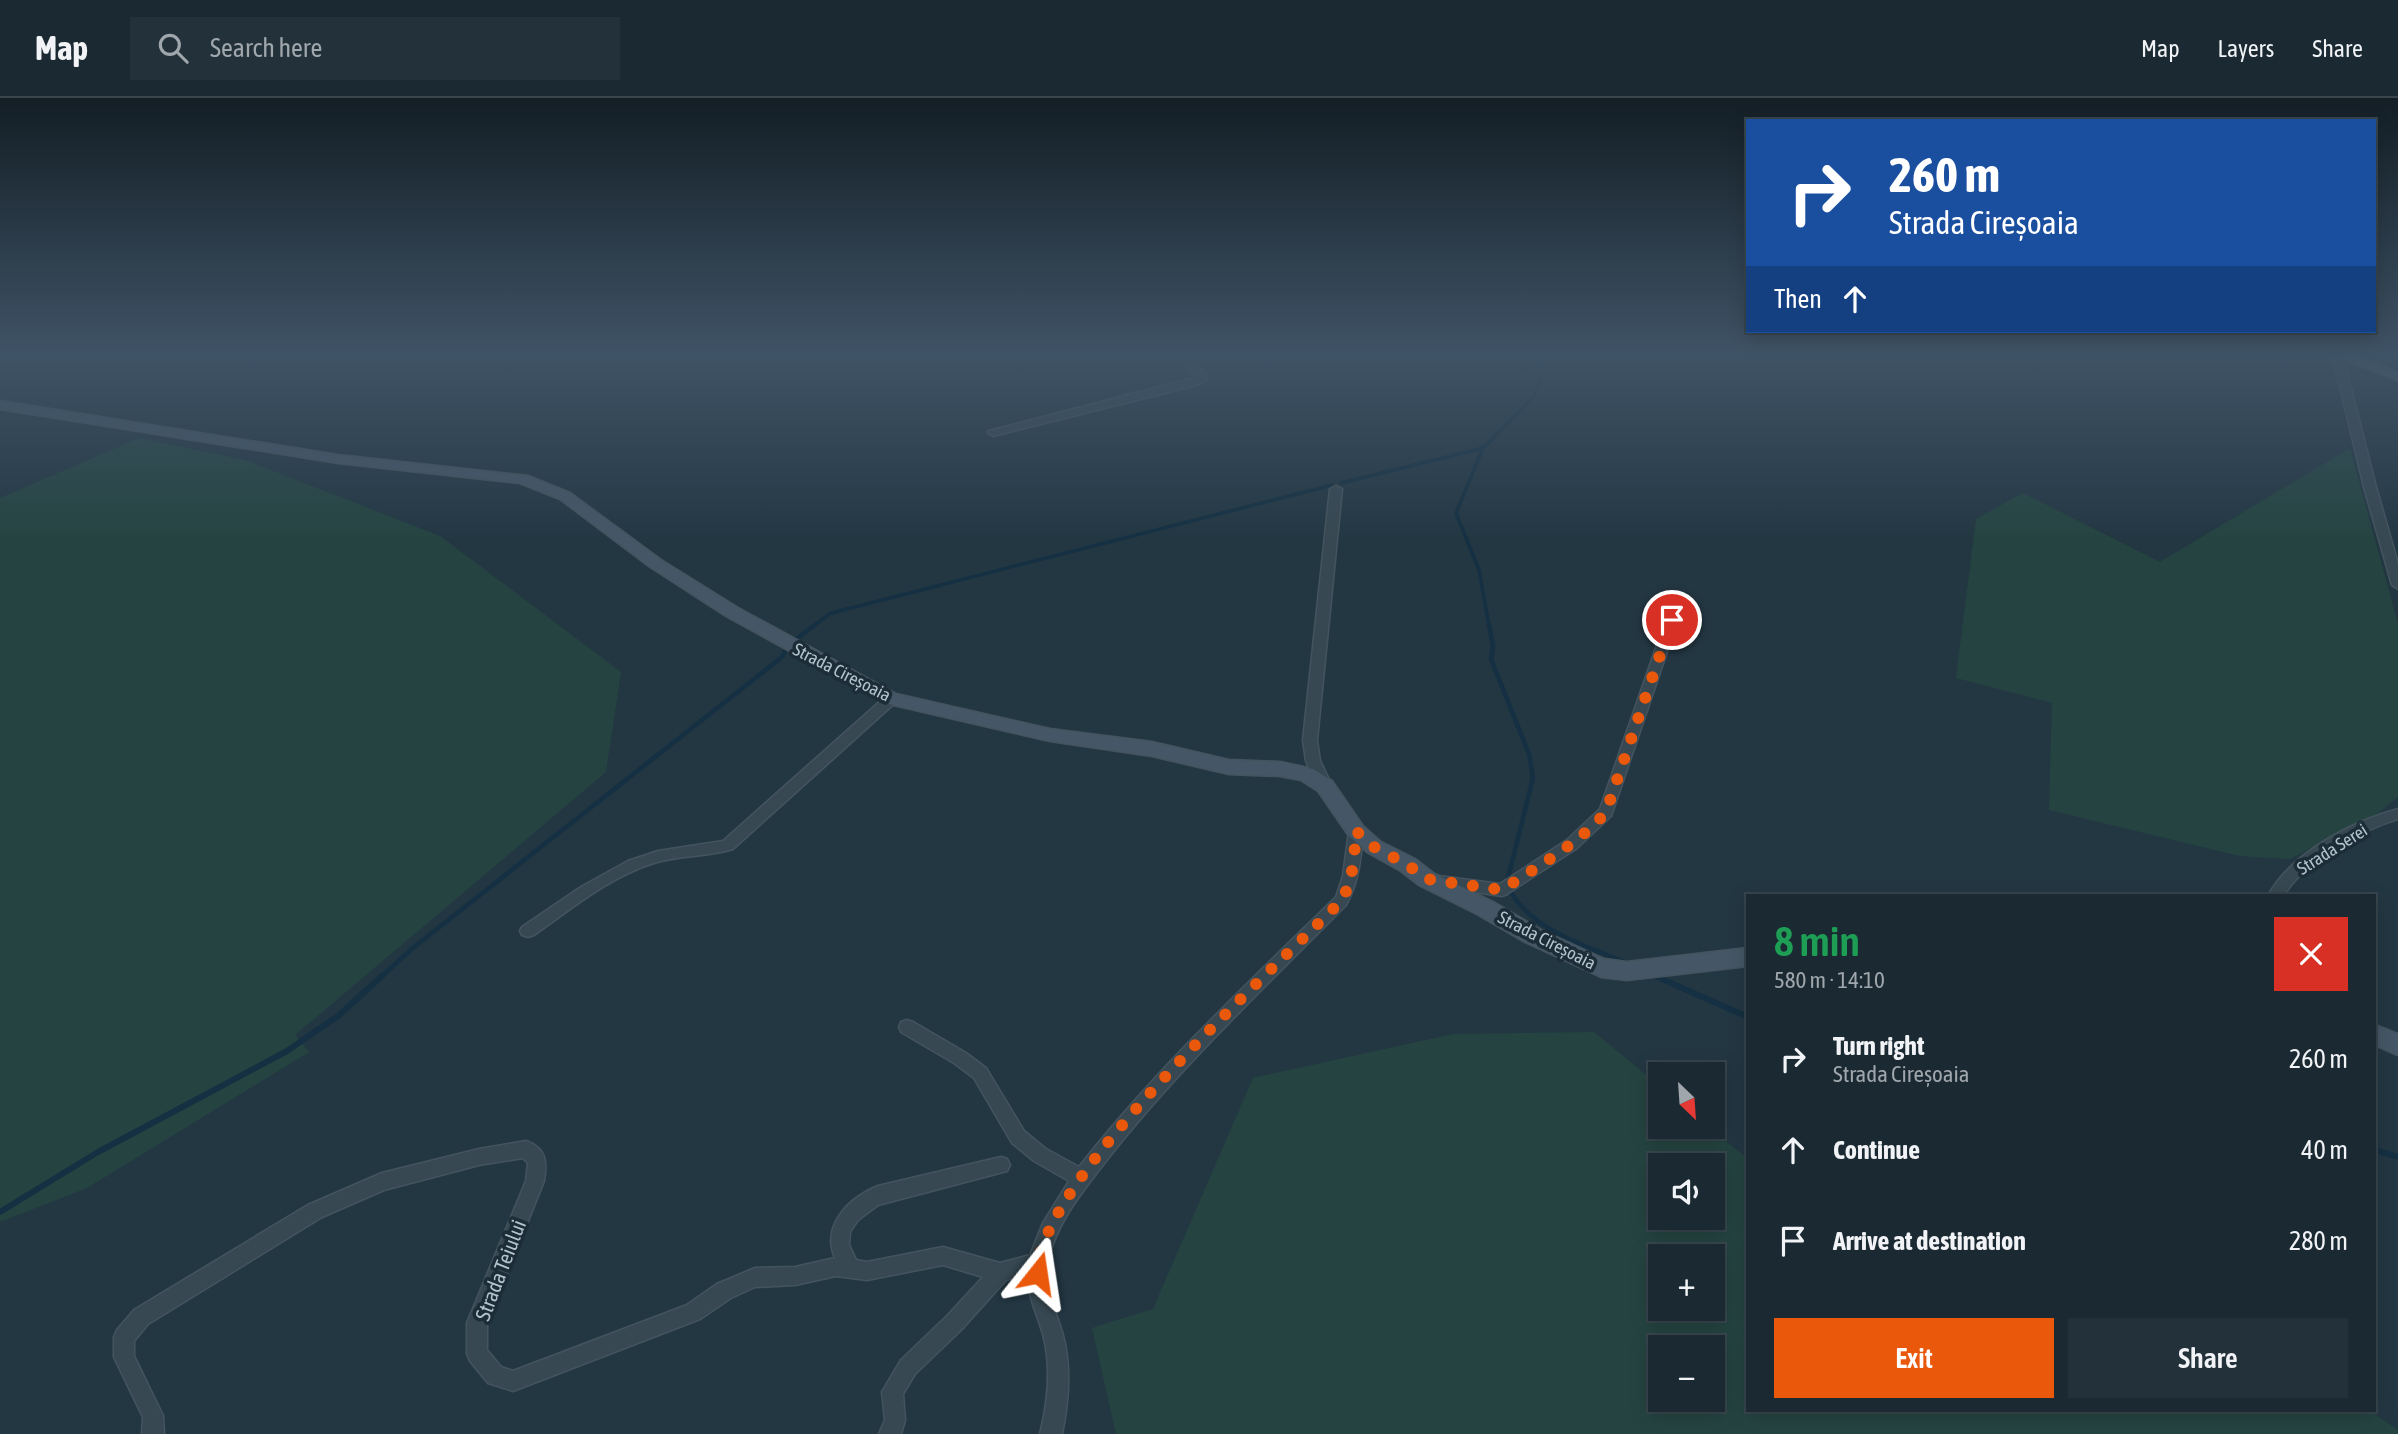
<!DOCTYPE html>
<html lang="en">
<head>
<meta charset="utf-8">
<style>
	body { margin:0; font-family:"Asap Condensed",sans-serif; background:#23313a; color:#f1f3f6; height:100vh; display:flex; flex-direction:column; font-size:26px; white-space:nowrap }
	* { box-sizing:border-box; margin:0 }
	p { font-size:23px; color:#9fa6ac }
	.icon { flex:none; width:38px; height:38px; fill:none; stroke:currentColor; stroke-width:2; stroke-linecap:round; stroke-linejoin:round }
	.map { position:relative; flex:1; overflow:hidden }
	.drawer { position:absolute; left:1746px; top:796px; width:630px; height:518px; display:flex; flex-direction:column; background:#1a2932; border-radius:0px; box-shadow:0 4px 18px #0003,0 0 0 2px #38454d }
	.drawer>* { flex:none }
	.hud { position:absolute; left:1746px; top:21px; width:630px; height:214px; border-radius:0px; box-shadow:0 4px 18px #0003,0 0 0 2px #38454d; background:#1a4fa0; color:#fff; overflow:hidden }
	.needle { width:46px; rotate:155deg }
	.controls { position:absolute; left:1648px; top:964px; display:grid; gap:14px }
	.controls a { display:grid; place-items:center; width:77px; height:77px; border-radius:0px; background:#1a2932; box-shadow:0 4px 18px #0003,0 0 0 2px #38454d; font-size:35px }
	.pin { position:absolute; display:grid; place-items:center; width:60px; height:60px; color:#fff; margin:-30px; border:4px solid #fff; border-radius:50%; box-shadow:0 2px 7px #0007 }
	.me { position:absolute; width:77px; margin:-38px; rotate:15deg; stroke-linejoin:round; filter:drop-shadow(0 0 5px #0008) }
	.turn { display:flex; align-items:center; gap:24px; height:147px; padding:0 28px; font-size:32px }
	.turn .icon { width:91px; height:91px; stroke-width:2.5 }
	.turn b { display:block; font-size:49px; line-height:60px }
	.then { display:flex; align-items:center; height:66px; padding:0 28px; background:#0003; gap:14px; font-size:26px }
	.round { display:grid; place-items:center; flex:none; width:74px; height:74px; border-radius:0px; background:#23313a }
	.overview { display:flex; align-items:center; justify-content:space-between; height:119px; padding:0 28px }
	h1 { font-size:42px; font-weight:600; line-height:52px; color:#1e9e55 }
	.button { display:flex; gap:14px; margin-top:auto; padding:14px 28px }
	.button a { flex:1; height:80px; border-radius:0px; background:#ea580c; color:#fff; font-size:28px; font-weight:600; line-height:80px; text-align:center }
	.button a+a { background:#23313a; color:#f1f3f6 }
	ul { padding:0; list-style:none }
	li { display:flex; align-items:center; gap:21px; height:91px; padding:0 28px }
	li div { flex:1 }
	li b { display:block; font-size:26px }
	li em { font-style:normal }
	header { display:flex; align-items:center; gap:42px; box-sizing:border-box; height:98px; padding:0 35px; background:#1a2932; border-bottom:2px solid #38454d }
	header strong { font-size:33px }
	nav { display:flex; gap:38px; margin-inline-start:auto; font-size:24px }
	.search { width:490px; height:63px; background:#23313a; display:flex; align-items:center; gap:18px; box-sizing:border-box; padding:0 24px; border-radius:0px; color:#9fa6ac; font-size:26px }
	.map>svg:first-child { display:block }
	.green { fill:#254441; fill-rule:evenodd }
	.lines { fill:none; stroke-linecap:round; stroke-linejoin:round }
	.stream-far2 { stroke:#143042; stroke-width:3.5 }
	.stream-far1 { stroke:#143042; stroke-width:4.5 }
	.stream { stroke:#143042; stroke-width:6 }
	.street-casing { stroke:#44545e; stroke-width:3 }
	.secondary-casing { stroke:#44545e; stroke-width:3 }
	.primary-casing { stroke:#44545e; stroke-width:3 }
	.street { fill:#374852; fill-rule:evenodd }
	.secondary { fill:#455766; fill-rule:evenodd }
	.primary { fill:#556772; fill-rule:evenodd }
	.route { stroke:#ea580c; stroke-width:12; stroke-dasharray:0 21.6 }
	.labels { text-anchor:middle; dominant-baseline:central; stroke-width:7; stroke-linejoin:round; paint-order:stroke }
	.street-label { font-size:18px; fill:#b4c2cc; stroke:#1c2d37 }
	.near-street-label { font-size:21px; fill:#b4c2cc; stroke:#1c2d37 }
</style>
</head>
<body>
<header>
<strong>Map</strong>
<div class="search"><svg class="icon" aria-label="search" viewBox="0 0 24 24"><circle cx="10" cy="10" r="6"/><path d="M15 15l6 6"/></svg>Search here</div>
<nav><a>Map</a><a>Layers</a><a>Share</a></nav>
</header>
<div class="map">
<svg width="2398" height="1336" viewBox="0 0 2398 1336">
	<rect width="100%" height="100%" fill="#233743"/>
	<g class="green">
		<path d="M139 340 245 362 440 438 621 574 606 674 295 937 309 954 87 1090 0 1124V400Z"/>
		<path d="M2350 350 2398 526V699L2378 715 2290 761 2240 758 2049 712 2052 605 1956 580 1976 421 2023 395 2160 464Z"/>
		<path d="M1594 934 1661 989V1029H1709L1748 1061V1312H2369L2398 1332V1336H1116L1092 1230 1153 1211 1253 980 1453 936ZM1661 1068H1713V1120H1661ZM1713 1158V1211H1661V1158ZM1661 1250H1713V1302H1661Z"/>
	</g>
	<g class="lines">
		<g class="stream-far2">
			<path d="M1341 385 1483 350"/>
			<path d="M814 528 829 516 839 513 1332 387"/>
			<path d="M1489 528 1479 472 1456 415 1483 350 1533 300 1539 283V255"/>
		</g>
		<g class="stream-far1">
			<path d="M1489 526 1493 549 1491 561 1529 656 1533 680 1508 780"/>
			<path d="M794 543 816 526"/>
			<path d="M1511 794C1533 833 1587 848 1626 865"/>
			<path d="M1650 876 1659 880"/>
			<path d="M380 880 414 849 782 559 786 551"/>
		</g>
		<g class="stream">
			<path d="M1655 878 1748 919"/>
			<path d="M2375 1052 2398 1059"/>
			<path d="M0 1114 98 1054 287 953 338 918 382 878"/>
		</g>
		<defs>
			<g id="street">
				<path d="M1175 255H1185L1207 278V282L1197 287 993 338 988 335 989 333 1197 279Z"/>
				<path d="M2332 255H2342L2376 389 2398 466V491L2392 487 2364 389Z"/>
				<path d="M1336 388 1342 391 1317 642 1320 663 1332 688 1325 693 1320 692 1306 663 1303 642 1330 391Z"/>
				<path d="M1680 494 1686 498 1611 718 1577 750 1507 796 1502 798 1434 788 1431 784 1434 780 1439 778 1500 786 1567 742 1600 711 1674 498Z"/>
				<path d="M891 597 896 598 898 601 896 604 733 751C707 759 679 757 654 765 609 779 571 811 534 837L528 839 522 837 520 833 522 829 581 789 628 763 658 753 723 743 886 598Z"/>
				<path d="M2398 711V721C2364 731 2300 766 2284 798H2268C2291 755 2353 723 2398 711Z"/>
				<path d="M1356 728 1361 729 1363 733C1361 760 1359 783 1346 807 1264 890 1178 971 1106 1063 1083 1093 1055 1126 1048 1164 1042 1192 1060 1219 1065 1246 1071 1276 1068 1307 1062 1336H1040C1048 1304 1052 1269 1043 1236 1037 1216 1028 1198 1027 1177L1006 1182 962 1231 915 1276 903 1296 905 1322 901 1336H879L885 1322 882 1294 901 1262 948 1217 983 1179 943 1167 867 1182 836 1178 795 1187 755 1189 731 1200 700 1221 513 1293 488 1285 470 1263 467 1256V1225L526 1083 528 1065 523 1060 479 1067 384 1092 322 1119 148 1226 134 1243V1258L163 1318 164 1336H142L143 1319 114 1259V1239L117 1232 134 1212 308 1107 382 1075 479 1051 526 1043C547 1051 547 1064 544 1083L487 1225V1252L501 1269 513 1273 687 1207 717 1186 755 1170 795 1169 835 1160C821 1127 849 1100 878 1088L1001 1059 1007 1061 1010 1067 1007 1073 878 1107 858 1122 850 1134 849 1147 856 1162 867 1164 943 1149 1000 1165 1030 1157 1043 1125 1069 1083 1034 1063 1012 1045 974 980 954 965 901 934 899 929 901 924 907 922 913 924 966 955 986 970 1024 1033 1046 1051 1079 1069C1156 971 1247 886 1336 799L1343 778 1349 733 1351 729Z"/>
			</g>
			<g id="secondary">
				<path d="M0 303 338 357 528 378 570 395 661 462 738 510 896 596 1050 631 1152 644 1229 662 1280 664 1313 671 1332 683 1363 728 1381 744 1415 761 1433 775 1493 804 1541 832 1604 861 1627 864 1748 850V868L1627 882 1601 879 1525 844 1477 816 1419 787 1401 773 1367 754 1349 738 1318 693 1301 682 1280 678 1229 676 1152 658 1050 643 885 605 726 518 649 468 560 401 520 385 338 365 0 311Z"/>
				<path d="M2375 927 2398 936V957L2375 947Z"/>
			</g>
			<path id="primary" d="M2328 255H2349L2398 274V283Z"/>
		</defs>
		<use href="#street" class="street-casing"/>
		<use href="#secondary" class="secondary-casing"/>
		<use href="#primary" class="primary-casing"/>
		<use href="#street" class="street"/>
		<use href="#secondary" class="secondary"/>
		<use href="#primary" class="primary"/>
	</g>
	<linearGradient id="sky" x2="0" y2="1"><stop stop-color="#131e25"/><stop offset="0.58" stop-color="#3f5366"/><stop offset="1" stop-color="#3f5366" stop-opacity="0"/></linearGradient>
	<rect width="2398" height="442" fill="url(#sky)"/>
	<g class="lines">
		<path class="route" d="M1038 1175C1036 1084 1274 871 1341 803 1354 782 1354 757 1356 733L1374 749 1408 767 1426 781 1502 792C1538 768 1577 747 1606 714L1672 522"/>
	</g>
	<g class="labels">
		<g class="street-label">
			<text transform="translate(842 574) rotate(27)">Strada Cireșoaia</text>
			<text transform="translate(2332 751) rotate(-32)">Strada Serei</text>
			<text transform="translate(1547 842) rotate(27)">Strada Cireșoaia</text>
		</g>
		<g class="near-street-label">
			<text transform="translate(500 1172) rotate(-69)">Strada Teiului</text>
		</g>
	</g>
</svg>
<div class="controls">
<a><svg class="needle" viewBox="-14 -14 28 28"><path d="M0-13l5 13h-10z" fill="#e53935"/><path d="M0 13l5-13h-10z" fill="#9fa6ac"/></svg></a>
<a><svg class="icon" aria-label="sound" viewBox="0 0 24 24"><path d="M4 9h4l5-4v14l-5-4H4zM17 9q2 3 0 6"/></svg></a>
<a>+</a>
<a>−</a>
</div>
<div class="pin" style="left:1672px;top:522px;background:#d93025"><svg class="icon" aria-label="arrive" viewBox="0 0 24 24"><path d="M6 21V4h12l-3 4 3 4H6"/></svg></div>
<svg class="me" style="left:1038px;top:1175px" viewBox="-20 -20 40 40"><path d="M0-17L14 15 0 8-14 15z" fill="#ea580c" stroke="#fff" stroke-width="4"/></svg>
<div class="hud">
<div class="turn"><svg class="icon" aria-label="right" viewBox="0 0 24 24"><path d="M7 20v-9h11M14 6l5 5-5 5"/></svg><div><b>260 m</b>Strada Cireșoaia</div></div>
<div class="then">Then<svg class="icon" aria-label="ahead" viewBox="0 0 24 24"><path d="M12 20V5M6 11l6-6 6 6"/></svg></div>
</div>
<section class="drawer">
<div class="overview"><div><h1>8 min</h1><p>580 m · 14:10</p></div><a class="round" style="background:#d93025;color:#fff"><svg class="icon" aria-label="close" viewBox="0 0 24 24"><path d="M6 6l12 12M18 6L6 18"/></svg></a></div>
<ul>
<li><svg class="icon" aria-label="right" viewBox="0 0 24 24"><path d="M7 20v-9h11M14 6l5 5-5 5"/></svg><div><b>Turn right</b><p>Strada Cireșoaia</p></div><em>260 m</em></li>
<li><svg class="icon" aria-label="ahead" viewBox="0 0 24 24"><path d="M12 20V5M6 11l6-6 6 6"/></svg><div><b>Continue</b></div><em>40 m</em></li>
<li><svg class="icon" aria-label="arrive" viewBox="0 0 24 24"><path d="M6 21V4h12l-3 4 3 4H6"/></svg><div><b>Arrive at destination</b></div><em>280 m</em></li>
</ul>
<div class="button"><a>Exit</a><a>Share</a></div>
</section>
</div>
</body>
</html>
